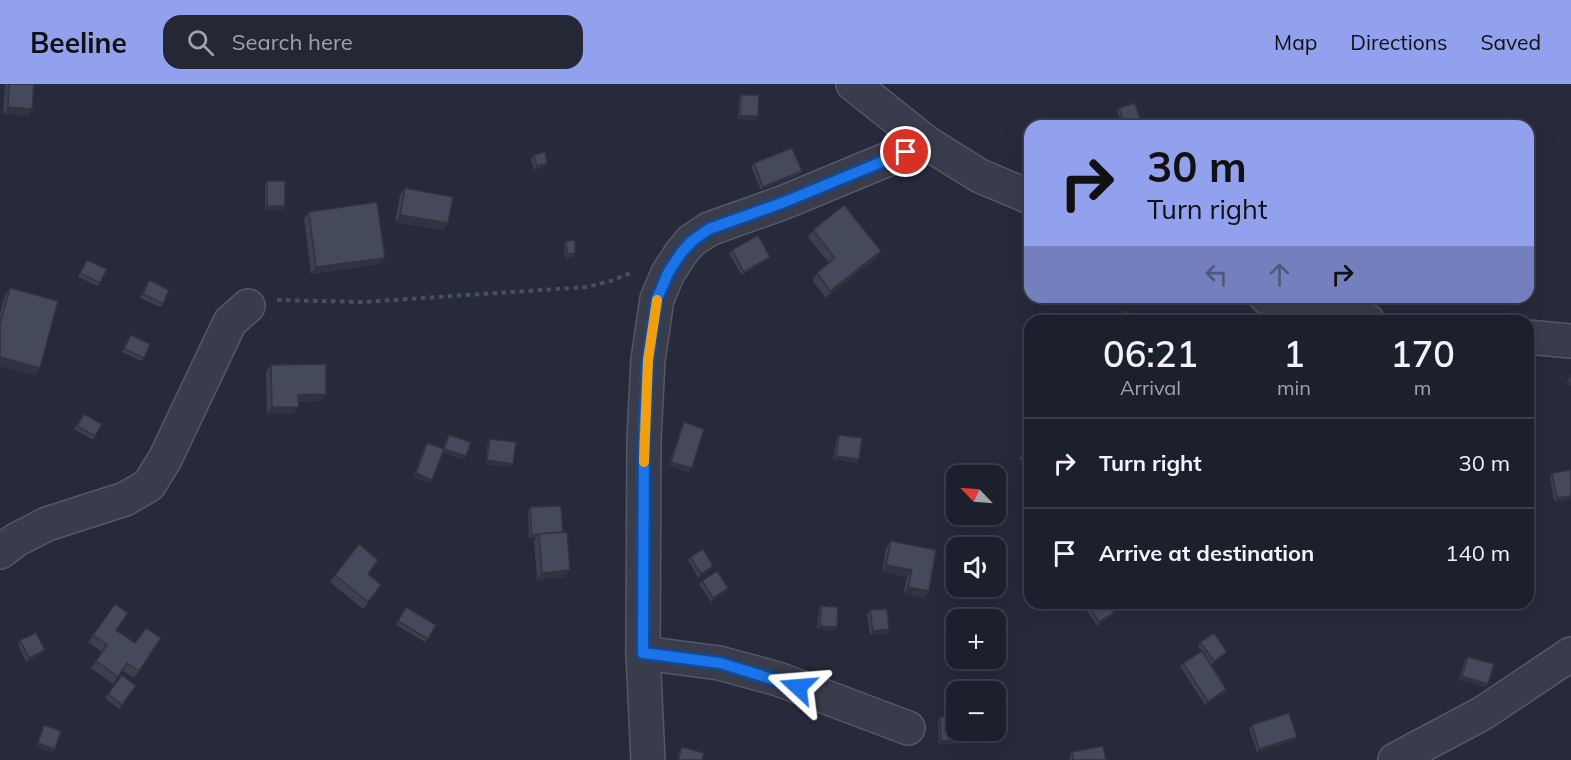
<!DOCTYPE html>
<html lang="en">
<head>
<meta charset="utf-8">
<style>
	body { margin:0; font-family:Mulish,sans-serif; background:#252834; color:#f1f3f6; height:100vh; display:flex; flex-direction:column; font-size:22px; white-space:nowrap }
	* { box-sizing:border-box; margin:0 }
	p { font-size:20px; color:#a0a3a9 }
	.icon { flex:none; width:33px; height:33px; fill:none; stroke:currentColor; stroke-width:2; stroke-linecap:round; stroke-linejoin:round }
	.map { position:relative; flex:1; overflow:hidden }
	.drawer { position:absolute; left:1024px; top:231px; width:510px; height:294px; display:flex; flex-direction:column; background:#1c202c; border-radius:18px; box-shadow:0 6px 24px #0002,0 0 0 2px #3a3e48 }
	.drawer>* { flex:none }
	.guide { position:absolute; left:1024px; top:36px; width:510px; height:183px; border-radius:18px; box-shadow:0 6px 24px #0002,0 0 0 2px #3a3e48; background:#92a1ee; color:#111; overflow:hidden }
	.needle { width:39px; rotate:295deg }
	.buttons { position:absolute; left:946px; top:381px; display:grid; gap:12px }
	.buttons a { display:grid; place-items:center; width:60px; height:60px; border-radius:12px; background:#1c202c; box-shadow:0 6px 24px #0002,0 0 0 2px #3a3e48; font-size:30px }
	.pin { position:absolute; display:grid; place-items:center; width:51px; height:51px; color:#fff; margin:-26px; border:3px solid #fff; border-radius:50%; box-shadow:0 2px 6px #0007 }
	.me { position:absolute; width:66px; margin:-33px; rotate:289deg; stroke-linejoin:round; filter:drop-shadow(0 0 4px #0008) }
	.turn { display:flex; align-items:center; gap:21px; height:126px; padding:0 24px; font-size:27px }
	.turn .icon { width:78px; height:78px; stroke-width:2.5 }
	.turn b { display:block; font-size:42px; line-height:51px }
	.lanes { display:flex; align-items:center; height:57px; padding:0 24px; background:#0003; justify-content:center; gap:30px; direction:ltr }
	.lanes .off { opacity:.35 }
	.eta { display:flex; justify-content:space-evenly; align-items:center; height:102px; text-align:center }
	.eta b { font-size:36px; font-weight:600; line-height:42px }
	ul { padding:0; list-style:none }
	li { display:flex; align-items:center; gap:18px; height:90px; padding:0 24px; border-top:2px solid #3a3e48 }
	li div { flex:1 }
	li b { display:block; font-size:22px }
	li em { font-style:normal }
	header { display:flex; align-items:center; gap:36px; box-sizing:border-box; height:84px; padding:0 30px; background:#92a1ee; color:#111 }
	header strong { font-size:28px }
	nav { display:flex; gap:33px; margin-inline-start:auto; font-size:21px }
	.search { width:420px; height:54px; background:#252834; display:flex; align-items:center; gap:15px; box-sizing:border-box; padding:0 21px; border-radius:18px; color:#a0a3a9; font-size:22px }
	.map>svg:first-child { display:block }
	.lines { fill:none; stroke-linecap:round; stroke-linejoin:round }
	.minor-casing { stroke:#545866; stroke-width:36 }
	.path { stroke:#455259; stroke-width:4; stroke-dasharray:4.5 4.5; stroke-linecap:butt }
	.minor { stroke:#393c4b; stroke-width:33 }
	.wall { fill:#3b3f4f }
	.shaded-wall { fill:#303340 }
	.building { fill:#45495c; stroke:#303340; stroke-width:1.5 }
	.route-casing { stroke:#114b97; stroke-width:15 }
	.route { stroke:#1a73e8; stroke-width:10 }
	.slow { stroke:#f59e0b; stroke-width:10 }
</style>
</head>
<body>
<header>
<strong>Beeline</strong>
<div class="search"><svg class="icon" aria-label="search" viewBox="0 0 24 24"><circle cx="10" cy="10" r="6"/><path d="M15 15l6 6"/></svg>Search here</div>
<nav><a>Map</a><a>Directions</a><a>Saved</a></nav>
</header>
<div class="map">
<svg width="1571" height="676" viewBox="0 0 1571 676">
	<rect width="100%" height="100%" fill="#262a3b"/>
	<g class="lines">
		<defs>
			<g id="minor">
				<path d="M853 0 927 59 980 92 1030 113"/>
				<path d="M1266 213 1320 228 1368 237"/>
				<path d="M1528 253 1571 257"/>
				<path d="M0 468 16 456 47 440 125 415 149 401 165 375 230 238 248 222"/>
				<path d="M643 569 719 579 778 595 908 644"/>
				<path d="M648 676 643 569 644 355 648 276 657 215 668 189 681 169 691 157 709 145 782 119 927 59"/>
				<path d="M1395 676 1483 629 1571 570"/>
			</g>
		</defs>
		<use href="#minor" class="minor-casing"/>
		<path class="path" d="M277 216 363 218 587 203 611 197 633 188"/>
		<use href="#minor" class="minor"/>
	</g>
	<g class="wall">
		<path d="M5 0H34L32 25 28 32 3 30Z"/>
		<path d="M741 11 756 36 738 35 739 14Z"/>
		<path d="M1119 24 1142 42H1121L1117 27Z"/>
		<path d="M534 71 547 79 545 83 534 86 531 75Z"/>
		<path d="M754 79 802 87 799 91 761 106 751 83Z"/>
		<path d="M267 97 282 126H265V101Z"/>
		<path d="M405 104 448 139 443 146 395 138 400 111Z"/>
		<path d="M309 128 385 174 380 180 311 190 304 135Z"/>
		<path d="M813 146 881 167 876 174 826 214 812 196 817 189 829 179 808 153Z"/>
		<path d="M566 157 575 169 573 173 565 174 564 160Z"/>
		<path d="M732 166 770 173 767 176 742 191 729 170Z"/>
		<path d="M87 176 100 199 98 202 78 193Z"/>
		<path d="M149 196 163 220 160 223 140 214Z"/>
		<path d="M10 204 40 284 35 291 0 282V229L5 211Z"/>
		<path d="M131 251 144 274 141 277 122 268Z"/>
		<path d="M271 281 321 317 298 318 294 330H267L266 288Z"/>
		<path d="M81 333 95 352 93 356 74 345Z"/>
		<path d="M684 338 692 384 689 388 669 381 682 341Z"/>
		<path d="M449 351 464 376 443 369 430 399 413 393 425 362 427 359 443 364 447 354Z"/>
		<path d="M839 351 859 375 856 379 833 375 837 354Z"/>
		<path d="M1030 351V381L1019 375Z"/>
		<path d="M490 355 510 383 485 380 488 358Z"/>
		<path d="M1552 389 1571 415 1554 418 1550 392Z"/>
		<path d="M530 423 565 493 537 496 534 457 536 454H529L528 427Z"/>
		<path d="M891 457 929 507 924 514 903 510 907 493 882 488 886 464Z"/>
		<path d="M690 473 711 486 698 494 688 476Z"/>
		<path d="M368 490 376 508 363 525 330 498 335 491Z"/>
		<path d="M702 497 725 508 711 518 699 500Z"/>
		<path d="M1082 519H1107L1111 533 1097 542Z"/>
		<path d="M115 520 116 546 135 559 161 554 134 594 122 586 113 600 91 584 102 568 88 558Z"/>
		<path d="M821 522 837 543 834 546 817 545 819 525Z"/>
		<path d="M406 523 436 541 425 558 396 541Z"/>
		<path d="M870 526 889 545 887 549 870 551 867 530Z"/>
		<path d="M20 556 42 570 26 578 18 560Z"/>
		<path d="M1200 558 1227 568 1224 571 1211 581 1226 605 1224 609 1205 621 1180 582 1183 579 1202 567 1198 562Z"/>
		<path d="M1468 573 1486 603 1459 596 1465 576Z"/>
		<path d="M136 602 119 625 105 614 108 610Z"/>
		<path d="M940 633 961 659 939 660 938 637Z"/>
		<path d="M44 641 55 665 52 668 36 663 42 645Z"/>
		<path d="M1252 641 1294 656 1257 668 1249 645Z"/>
		<path d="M682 663 702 676H677L679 667Z"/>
		<path d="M1072 668 1106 676H1070V671Z"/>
	</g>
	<g class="shaded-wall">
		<path d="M8 23 32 25 28 32 3 30Z"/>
		<path d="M740 32H758L756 36 738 35Z"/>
		<path d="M547 79 545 83 534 86 537 82Z"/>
		<path d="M802 87 799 91 761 106 763 103Z"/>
		<path d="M267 122H285L282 126H265Z"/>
		<path d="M400 131 448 139 443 146 395 138Z"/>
		<path d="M881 167 876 174 826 214 830 207Z"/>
		<path d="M575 169 573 173 565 174 567 170Z"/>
		<path d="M770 173 767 176 742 191 744 188Z"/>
		<path d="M385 174 380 180 311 190 316 183Z"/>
		<path d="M0 273 40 284 35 291 0 282Z"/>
		<path d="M1568 297 1571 298V302L1565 300Z"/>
		<path d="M326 310 321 317 293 318 298 311Z"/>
		<path d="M272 323H299L294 330H267Z"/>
		<path d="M444 365 466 372 464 376 442 369Z"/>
		<path d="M836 372 859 375 856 379 833 375Z"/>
		<path d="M487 376 513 380 510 383 485 380Z"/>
		<path d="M671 378 692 384 689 388 669 381Z"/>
		<path d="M416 389 432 396 430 399 413 393Z"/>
		<path d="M1571 412V415L1554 418 1557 414Z"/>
		<path d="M563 448 539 450 536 454H529L532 451Z"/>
		<path d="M886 481 912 486 907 493 882 488Z"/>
		<path d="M713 482 711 486 698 494 701 490Z"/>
		<path d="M570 486 565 493 537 496 542 489Z"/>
		<path d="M908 503 929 507 924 514 903 510Z"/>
		<path d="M728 504 725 508 711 518 713 514Z"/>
		<path d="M1489 519H1497L1512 521 1509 525 1487 521Z"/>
		<path d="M1114 529 1111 533 1097 542 1099 538Z"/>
		<path d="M820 542 837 543 834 546 817 545Z"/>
		<path d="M889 545 887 549 870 551 873 547Z"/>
		<path d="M45 566 42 570 26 578 29 574Z"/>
		<path d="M1227 568 1224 571 1211 581 1214 577Z"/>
		<path d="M1462 592 1488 600 1486 603 1459 596Z"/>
		<path d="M1226 605 1224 609 1205 621 1208 618Z"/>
		<path d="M1297 653 1294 656 1257 668 1259 665Z"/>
		<path d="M964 655 961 659 939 660 941 657Z"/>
		<path d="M38 659 55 665 52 668 36 663Z"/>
	</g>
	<g class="building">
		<path d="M9 0H34L32 25 8 23Z"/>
		<path d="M741 11H759L758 32H740Z"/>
		<path d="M1135 19 1142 42H1125L1119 24Z"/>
		<path d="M792 64 802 87 763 103 754 79Z"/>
		<path d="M545 68 547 79 537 82 534 71Z"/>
		<rect x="267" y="97" width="18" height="25"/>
		<path d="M405 104 453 113 448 139 400 131Z"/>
		<path d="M377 118 385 174 316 183 309 128Z"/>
		<path d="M844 121 881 167 830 207 817 189 835 174 813 146Z"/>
		<path d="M758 151 770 173 744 188 732 166Z"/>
		<path d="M575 156V169L567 170 566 157Z"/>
		<path d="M87 176 107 185 100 199 80 189Z"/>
		<path d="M149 196 169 206 163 220 143 210Z"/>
		<path d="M10 204 58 217 40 284 0 273V240Z"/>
		<path d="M1125 227 1135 232 1133 237H1120Z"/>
		<path d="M131 251 150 260 144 274 124 265Z"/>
		<path d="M326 280V310L298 311 299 323H272L271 281Z"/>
		<path d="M1571 289V298L1568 297Z"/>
		<path d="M84 330 102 340 95 352 77 342Z"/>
		<path d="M684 338 704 345 692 384 671 378Z"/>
		<path d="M449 351 471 358 466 372 444 365Z"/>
		<path d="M839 351 862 354 859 375 836 372Z"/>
		<path d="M1030 351V376L1021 372Z"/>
		<path d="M490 355 516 358 513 380 487 376Z"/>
		<path d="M427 359 444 365 432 396 416 389Z"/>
		<path d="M1570 386 1571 392V412L1557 414 1552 389Z"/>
		<path d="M561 422 563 448 532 451 530 423Z"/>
		<path d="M567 448 570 486 542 489 539 450Z"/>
		<path d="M891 457 936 466 929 507 908 503 912 486 886 481Z"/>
		<path d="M359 460 378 476 368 490 381 501 368 518 335 491Z"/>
		<path d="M703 465 713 482 701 490 690 473Z"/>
		<path d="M717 487 728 504 713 514 702 497Z"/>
		<path d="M1087 519H1107L1114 529 1099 538Z"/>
		<path d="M1497 519H1512V521Z"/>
		<path d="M115 520 128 529 116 546 135 559 146 544 161 554 139 587 127 579 118 593 96 577 107 561 93 551Z"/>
		<path d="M821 522 838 523 837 543 820 542Z"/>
		<path d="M406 523 436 541 428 555 398 537Z"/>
		<path d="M887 525 889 545 873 547 870 526Z"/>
		<path d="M36 549 45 566 29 574 20 556Z"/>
		<path d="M1214 549 1227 568 1214 577 1200 558Z"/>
		<path d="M1202 567 1226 605 1208 618 1183 579Z"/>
		<path d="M1468 573 1494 580 1488 600 1462 592Z"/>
		<path d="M122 591 136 602 122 621 108 610Z"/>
		<path d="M1289 629 1297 653 1259 665 1252 641Z"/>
		<path d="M957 632V646H963L964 655 941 657 940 633Z"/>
		<path d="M44 641 61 647 55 665 38 659Z"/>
		<path d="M1103 662 1106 676H1074L1072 668Z"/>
		<path d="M682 663 704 669 702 676H678Z"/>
	</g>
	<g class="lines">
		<defs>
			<path id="route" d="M798 603 720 579 643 569 644 355 648 276 657 215 668 189 681 169 692 157 709 145 782 119 906 68"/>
		</defs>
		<use href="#route" class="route-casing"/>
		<use href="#route" class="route"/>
		<path class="slow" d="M644 378 648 276 657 216"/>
	</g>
</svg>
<div class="buttons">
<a><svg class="needle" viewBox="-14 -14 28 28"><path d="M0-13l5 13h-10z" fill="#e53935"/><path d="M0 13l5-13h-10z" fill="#a0a3a9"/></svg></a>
<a><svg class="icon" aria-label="sound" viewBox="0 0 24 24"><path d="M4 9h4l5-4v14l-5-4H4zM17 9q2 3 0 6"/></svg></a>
<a>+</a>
<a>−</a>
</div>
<div class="pin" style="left:906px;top:68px;background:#d93025"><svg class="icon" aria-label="arrive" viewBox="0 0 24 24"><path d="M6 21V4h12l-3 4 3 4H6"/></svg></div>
<svg class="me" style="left:798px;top:603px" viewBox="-20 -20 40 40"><path d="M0-17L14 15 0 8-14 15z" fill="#1a73e8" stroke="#fff" stroke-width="4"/></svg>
<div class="guide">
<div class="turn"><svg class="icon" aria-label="right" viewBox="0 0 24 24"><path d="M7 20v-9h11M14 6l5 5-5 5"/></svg><div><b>30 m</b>Turn right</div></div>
<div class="lanes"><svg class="icon off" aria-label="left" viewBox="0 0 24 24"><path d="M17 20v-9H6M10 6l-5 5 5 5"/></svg><svg class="icon off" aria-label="ahead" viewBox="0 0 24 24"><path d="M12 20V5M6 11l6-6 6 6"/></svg><svg class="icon" aria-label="right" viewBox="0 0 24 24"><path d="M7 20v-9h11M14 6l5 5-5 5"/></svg></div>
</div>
<section class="drawer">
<div class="eta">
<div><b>06:21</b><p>Arrival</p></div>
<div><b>1</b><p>min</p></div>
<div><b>170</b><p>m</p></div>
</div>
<ul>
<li><svg class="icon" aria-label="right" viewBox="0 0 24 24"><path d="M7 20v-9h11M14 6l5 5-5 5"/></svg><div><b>Turn right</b></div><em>30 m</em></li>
<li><svg class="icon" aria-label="arrive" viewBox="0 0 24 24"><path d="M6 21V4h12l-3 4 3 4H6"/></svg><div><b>Arrive at destination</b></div><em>140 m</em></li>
</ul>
</section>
</div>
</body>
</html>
